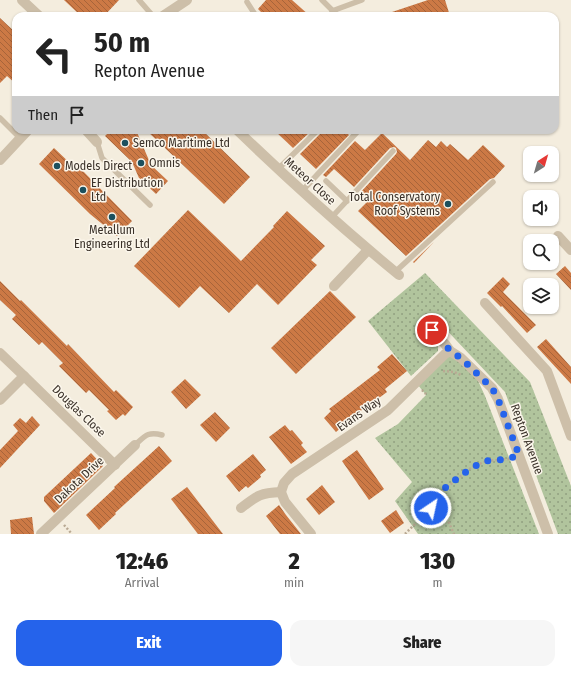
<!DOCTYPE html>
<html lang="en">
<head>
<meta charset="utf-8">
<style>
	body { margin:0; font-family:"Fira Sans Condensed",sans-serif; background:#f6f6f6; color:#222; height:100vh; display:flex; flex-direction:column; font-size:15px; white-space:nowrap }
	* { box-sizing:border-box; margin:0 }
	p { font-size:13px; color:#767676 }
	.icon { flex:none; width:22px; height:22px; fill:none; stroke:currentColor; stroke-width:2; stroke-linecap:round; stroke-linejoin:round }
	.map { position:relative; height:534px; overflow:hidden }
	.panel { display:flex; flex-direction:column; background:#fff; flex:1 }
	.panel>* { flex:none }
	.top-card { position:absolute; left:12px; top:12px; width:547px; height:122px; border-radius:12px; box-shadow:0 1px 3px #0004; background:#fff; color:#222; overflow:hidden }
	.needle { width:26px; rotate:37deg }
	.controls { position:absolute; left:523px; top:146px; display:grid; gap:8px }
	.controls a { display:grid; place-items:center; width:36px; height:36px; border-radius:8px; background:#fff; box-shadow:0 1px 3px #0004; font-size:20px }
	.pin { position:absolute; display:grid; place-items:center; width:34px; height:34px; color:#fff; margin:-17px; border:2px solid #fff; border-radius:50%; box-shadow:0 1px 4px #0007 }
	.me { position:absolute; width:44px; margin:-22px; rotate:34deg; stroke-linejoin:round; filter:drop-shadow(0 0 3px #0008) }
	.turn { display:flex; align-items:center; gap:14px; height:84px; padding:0 16px; font-size:18px }
	.turn .icon { width:52px; height:52px; stroke-width:2.5 }
	.turn b { display:block; font-size:28px; line-height:34px }
	.then { display:flex; align-items:center; height:38px; padding:0 16px; background:#0003; gap:8px; font-size:15px }
	.eta { display:flex; justify-content:space-evenly; align-items:center; height:68px; text-align:center }
	.eta b { font-size:24px; font-weight:800; line-height:28px }
	.primary-button { display:flex; gap:8px; margin-top:auto; padding:8px 16px }
	.primary-button a { flex:1; height:46px; border-radius:12px; background:#2563eb; color:#fff; font-size:16px; font-weight:800; line-height:46px; text-align:center }
	.primary-button a+a { background:#f6f6f6; color:#222 }
	.map>svg:first-child { display:block }
	.grass { fill:url(#grass-dots) }
	.building { fill:url(#building-back-hatch) }
	.lines { fill:none; stroke-linecap:round; stroke-linejoin:round }
	.path { stroke:#b9a993; stroke-width:2.5; stroke-dasharray:2 2; stroke-linecap:butt }
	.service { stroke:#cdbfa9; stroke-width:5.5 }
	.minor { stroke:#cdbfa9; stroke-width:10 }
	.route { stroke:#2563eb; stroke-width:7; stroke-dasharray:0 12.6 }
	.poi-dot { fill:#1c505e; stroke:#fbf6eb; stroke-width:1.5 }
	.labels { text-anchor:middle; dominant-baseline:central; stroke-width:3; stroke-linejoin:round; paint-order:stroke }
	.poi-label { font-size:12px; fill:#3a3129; stroke:#fbf6eb; text-anchor:start }
	.street-label { font-size:12px; fill:#3a3129; stroke:#fbf6eb }
</style>
</head>
<body>
<div class="map">
<svg width="571" height="534" viewBox="0 0 571 534">
	<defs>
		<pattern id="grass-dots" width="8" height="8" patternUnits="userSpaceOnUse"><rect width="8" height="8" fill="#b1c49d"/><path d="M2 2h.1M6 6h.1" fill="none" stroke="#91a080" stroke-width="1.8" stroke-linecap="round"/></pattern>
		<pattern id="building-back-hatch" width="6" height="6" patternUnits="userSpaceOnUse"><rect width="6" height="6" fill="#cc7945"/><path d="M-1 5l2 2M0 0l6 6M5-1l2 2" fill="none" stroke="#a7643a"/></pattern>
	</defs>
	<rect width="100%" height="100%" fill="#f4edde"/>
	<g class="grass">
		<path d="M425 273 530 382 571 486V534H558L505 392 439 322 432 330 438 340V351L411 376 368 321Z"/>
		<path d="M445 357H456L475 374 485 396 539 534H418L395 501 412 482 375 438 398 424 426 395 418 385Z"/>
	</g>
	<g class="building">
		<path d="M64 0H119L104 16H81Z"/>
		<path d="M266 0H292L310 16H265L258 9Z"/>
		<path d="M428 0H445L450 16H386V14Z"/>
		<path d="M0 18 16 33V84L7 76 0 83Z"/>
		<path d="M111 130H136L151 165 168 181 156 194 139 178 132 162 105 136Z"/>
		<path d="M146 130H202L250 177 224 204Z"/>
		<path d="M274 130H312L293 148Z"/>
		<path d="M322 130H344L349 135 316 169 300 154 321 133Z"/>
		<path d="M382 133 410 160 428 140 436 147 441 141 447 147 450 144 468 160 483 145 505 166 494 178 490 179 406 256 358 211 368 201 360 193 396 154 397 152 396 148 394 147 390 148 354 187 334 169 326 177 323 175 355 141 365 150Z"/>
		<path d="M54 148 74 167 77 165 132 221 117 236 90 214 39 164Z"/>
		<path d="M188 210 241 261 274 227 273 226 287 211 325 246 311 260 317 265 278 305 257 284 229 313 200 286 179 308 134 266Z"/>
		<path d="M434 242 414 263 413 262Z"/>
		<path d="M565 266 571 273V290L556 274Z"/>
		<path d="M503 277 510 284 503 292 536 325 527 333 502 306 501 307 487 293Z"/>
		<path d="M0 281 20 301 21 300 67 346 68 344 114 392 116 390 133 407 125 416 123 414 116 420 107 411 109 410 89 390 86 393 59 366 63 363 42 342 39 345 12 319 16 315 0 300Z"/>
		<path d="M330 291 356 317 296 374 271 348Z"/>
		<path d="M546 339 571 367V384L537 347Z"/>
		<path d="M392 354 407 371 385 389 387 392 371 404 370 403 336 432 324 418 331 411 329 409 380 370 377 367Z"/>
		<path d="M185 379 201 395 186 409 171 392Z"/>
		<path d="M215 412 230 428 216 442 200 425Z"/>
		<path d="M32 416 40 425 0 468V450L18 431 13 425 20 418 26 423Z"/>
		<path d="M285 425 290 431 292 430 303 443 301 445 307 452 291 464 269 437Z"/>
		<path d="M159 446 172 461 115 513 116 514 99 530 86 515 115 488 114 487Z"/>
		<path d="M357 450 384 489 369 500 342 461Z"/>
		<path d="M91 453 103 466 54 513 44 501V497Z"/>
		<path d="M253 454 266 470 260 475 261 477 248 488 246 486 239 492 226 476Z"/>
		<path d="M322 485 335 502 319 515 306 499Z"/>
		<path d="M187 487 223 534H198L171 499Z"/>
		<path d="M279 505 286 515 301 534H280L266 516Z"/>
		<path d="M396 510 404 523 390 533 381 521Z"/>
		<path d="M32 517 34 534H11L10 520Z"/>
	</g>
	<g class="lines">
		<g class="path">
			<path d="M443 371 454 372 461 375"/>
			<path d="M422 390 426 394"/>
			<path d="M437 501 442 507 454 534"/>
			<path d="M64 525 72 534"/>
			<path d="M405 534 431 508 439 494 462 475 471 468 486 461 509 459"/>
		</g>
		<g class="service">
			<path d="M139 0 153 16"/>
			<path d="M322 0 338 16"/>
			<path d="M247 2 256 16"/>
			<path d="M332 11 362 0"/>
			<path d="M0 118 20 138"/>
			<path d="M97 142 102 158 150 205"/>
			<path d="M278 169 318 130"/>
			<path d="M326 181 347 201"/>
			<path d="M302 191 359 130"/>
			<path d="M331 218 393 151"/>
			<path d="M395 272 493 182"/>
			<path d="M135 445C145 436 148 431 162 435"/>
		</g>
		<g class="minor">
			<path d="M22 0 39 16"/>
			<path d="M163 16 187 0"/>
			<path d="M86 130 97 142"/>
			<path d="M237 130C289 180 343 229 399 275"/>
			<path d="M0 160 28 130"/>
			<path d="M558 236 571 250"/>
			<path d="M334 286 368 250"/>
			<path d="M485 303 547 371 571 436"/>
			<path d="M431 330 445 344 450 351 461 358 492 388 498 399 548 534"/>
			<path d="M0 353 24 376 0 400"/>
			<path d="M24 376 115 465"/>
			<path d="M241 508C258 495 260 493 281 492"/>
			<path d="M41 534 135 445"/>
			<path d="M311 534 285 502 281 492 284 483 292 474 388 410 445 354 450 351"/>
		</g>
	</g>
	<g class="lines">
		<path class="route" d="M431 508 440 494 446 487 471 468 486 461 508 459 519 455 498 399 492 388 461 358 450 351 445 344 432 330"/>
	</g>
	<g class="poi-dot">
		<circle cx="125" cy="143" r="4"/>
		<circle cx="141" cy="163" r="4"/>
		<circle cx="57" cy="166" r="4"/>
		<circle cx="83" cy="190" r="4"/>
		<circle cx="448" cy="204" r="4"/>
		<circle cx="112" cy="217" r="4"/>
	</g>
	<g class="labels">
		<g class="poi-label">
			<text x="133" y="143">Semco Maritime Ltd</text>
			<text x="149" y="163">Omnis</text>
			<text x="65" y="166">Models Direct</text>
			<text x="91" y="183">EF Distribution<tspan x="91" dy="14">Ltd</tspan></text>
			<text x="440" y="197" text-anchor="end">Total Conservatory<tspan x="440" dy="14">Roof Systems</tspan></text>
			<text x="112" y="230" text-anchor="middle">Metallum<tspan x="112" dy="14">Engineering Ltd</tspan></text>
		</g>
		<g class="street-label">
			<text transform="translate(310 181) rotate(42)">Meteor Close</text>
			<text transform="translate(79 411) rotate(44)">Douglas Close</text>
			<text transform="translate(359 414) rotate(-35)">Evans Way</text>
			<text transform="translate(527 439) rotate(70)">Repton Avenue</text>
			<text transform="translate(79 480) rotate(-43)">Dakota Drive</text>
		</g>
	</g>
</svg>
<div class="controls">
<a><svg class="needle" viewBox="-14 -14 28 28"><path d="M0-13l5 13h-10z" fill="#e53935"/><path d="M0 13l5-13h-10z" fill="#767676"/></svg></a>
<a><svg class="icon" aria-label="sound" viewBox="0 0 24 24"><path d="M4 9h4l5-4v14l-5-4H4zM17 9q2 3 0 6"/></svg></a>
<a><svg class="icon" aria-label="search" viewBox="0 0 24 24"><circle cx="10" cy="10" r="6"/><path d="M15 15l6 6"/></svg></a>
<a><svg class="icon" aria-label="layers" viewBox="0 0 24 24"><path d="M12 4l9 5-9 5-9-5zM3 14l9 5 9-5"/></svg></a>
</div>
<div class="pin" style="left:432px;top:330px;background:#d93025"><svg class="icon" aria-label="arrive" viewBox="0 0 24 24"><path d="M6 21V4h12l-3 4 3 4H6"/></svg></div>
<svg class="me" style="left:431px;top:508px" viewBox="-20 -20 40 40"><circle r="17" fill="#2563eb" stroke="#fff" stroke-width="3"/><path d="M0-11L8 9 0 5-8 9z" fill="#fff"/></svg>
<div class="top-card">
<div class="turn"><svg class="icon" aria-label="left" viewBox="0 0 24 24"><path d="M17 20v-9H6M10 6l-5 5 5 5"/></svg><div><b>50 m</b>Repton Avenue</div></div>
<div class="then">Then<svg class="icon" aria-label="arrive" viewBox="0 0 24 24"><path d="M6 21V4h12l-3 4 3 4H6"/></svg></div>
</div>
</div>
<section class="panel">
<div class="eta">
<div><b>12:46</b><p>Arrival</p></div>
<div><b>2</b><p>min</p></div>
<div><b>130</b><p>m</p></div>
</div>
<div class="primary-button"><a>Exit</a><a>Share</a></div>
</section>
</body>
</html>
